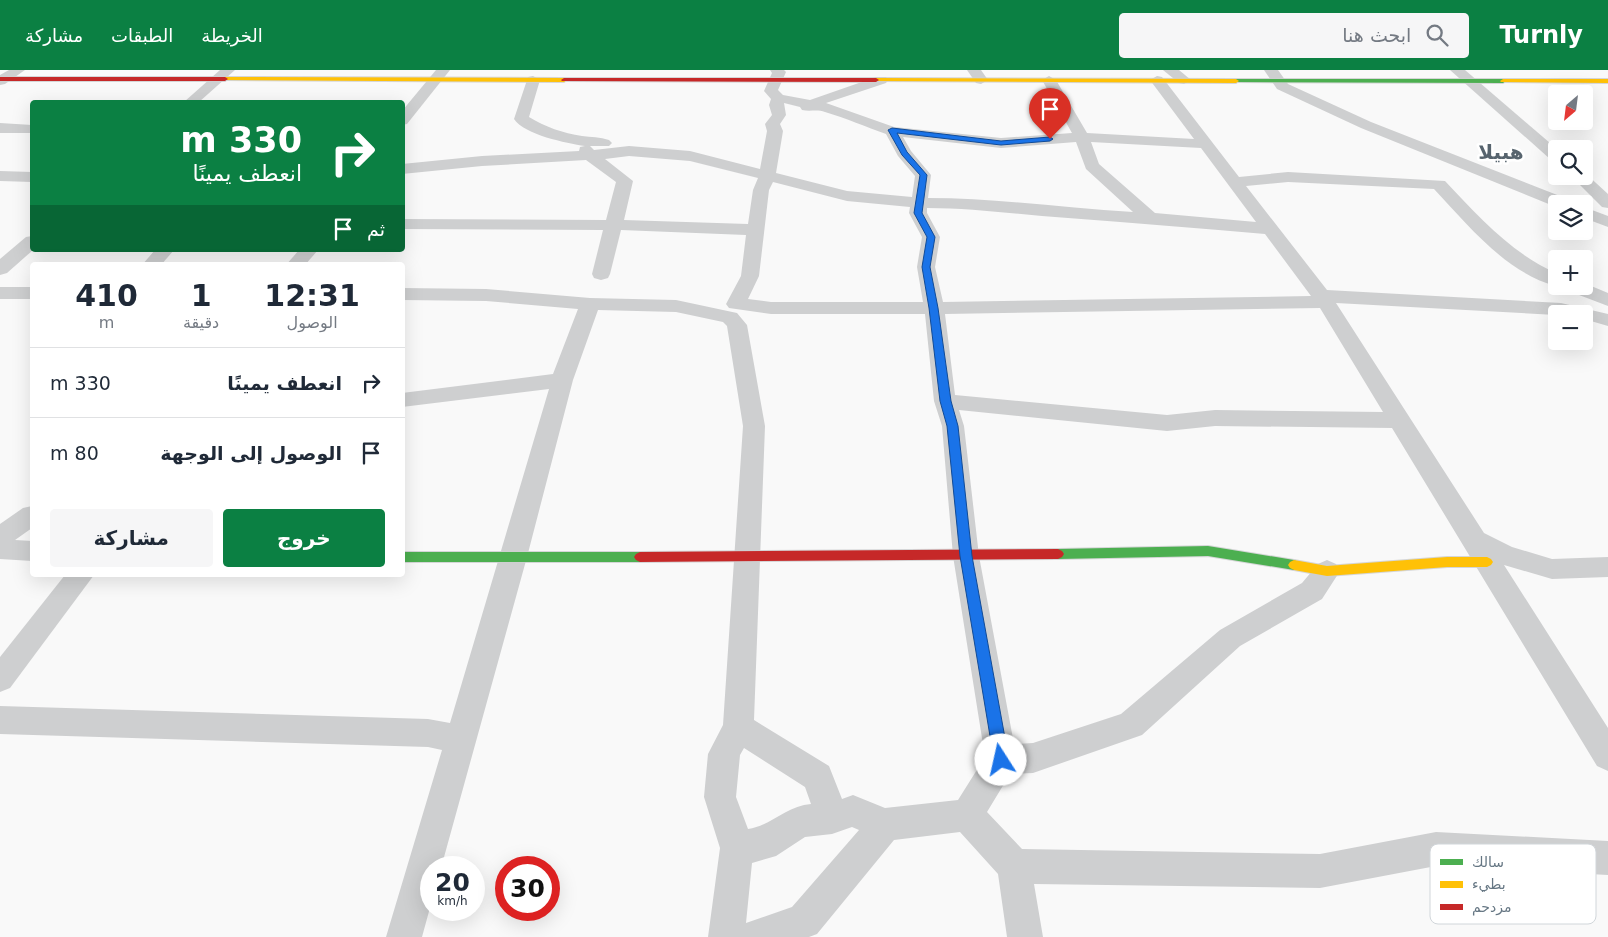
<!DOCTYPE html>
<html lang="ar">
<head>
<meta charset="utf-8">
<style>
	body { margin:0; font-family:"DejaVu Sans","Noto Naskh Arabic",sans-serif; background:#f6f6f7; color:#1f2937; direction:rtl; height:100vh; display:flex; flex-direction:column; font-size:19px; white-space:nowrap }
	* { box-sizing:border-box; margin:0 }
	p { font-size:16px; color:#747a83 }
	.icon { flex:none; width:28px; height:28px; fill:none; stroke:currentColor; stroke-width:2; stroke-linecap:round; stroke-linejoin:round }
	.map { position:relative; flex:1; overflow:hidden; direction:ltr }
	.details { position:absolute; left:30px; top:192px; width:375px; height:315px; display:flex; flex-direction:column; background:#fff; border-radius:5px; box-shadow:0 5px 20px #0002; direction:rtl }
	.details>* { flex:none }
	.hud { position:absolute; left:30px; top:30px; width:375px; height:152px; border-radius:5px; box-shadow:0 5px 20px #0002; direction:rtl; background:#0b8043; color:#fff; overflow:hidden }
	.needle { width:32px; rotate:208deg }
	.fabs { position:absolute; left:1548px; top:15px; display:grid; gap:10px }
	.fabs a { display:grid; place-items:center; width:45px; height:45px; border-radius:5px; background:#fff; box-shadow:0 5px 20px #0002; font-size:25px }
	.speed { position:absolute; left:420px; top:786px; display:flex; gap:10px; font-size:25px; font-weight:700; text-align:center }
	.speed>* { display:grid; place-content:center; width:65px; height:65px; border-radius:50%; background:#fff; box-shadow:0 5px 20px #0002; line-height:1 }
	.speed small { font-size:12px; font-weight:400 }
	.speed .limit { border:8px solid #d22; background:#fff; color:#111 }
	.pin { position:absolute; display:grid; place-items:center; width:42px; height:42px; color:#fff; margin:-51px -21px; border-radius:50% 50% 50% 0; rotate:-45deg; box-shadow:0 0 5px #0007 }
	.pin .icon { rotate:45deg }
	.me { position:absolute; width:55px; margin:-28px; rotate:350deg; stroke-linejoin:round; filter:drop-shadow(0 0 4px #0008) }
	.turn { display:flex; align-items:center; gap:18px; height:105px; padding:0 20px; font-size:22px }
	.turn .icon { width:65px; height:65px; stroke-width:2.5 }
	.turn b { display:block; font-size:35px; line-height:42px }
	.then { display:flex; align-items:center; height:48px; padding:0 20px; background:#0003; gap:10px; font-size:19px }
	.eta { display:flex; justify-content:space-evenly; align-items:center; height:85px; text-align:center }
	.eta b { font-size:30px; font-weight:800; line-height:35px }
	.button { display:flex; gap:10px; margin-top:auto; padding:10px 20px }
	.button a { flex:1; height:58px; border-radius:5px; background:#0b8043; color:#fff; font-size:20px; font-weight:800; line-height:58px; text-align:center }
	.button a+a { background:#f6f6f7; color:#1f2937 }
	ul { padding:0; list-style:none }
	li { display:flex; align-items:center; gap:15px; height:70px; padding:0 20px; border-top:1px solid #e0e1e3 }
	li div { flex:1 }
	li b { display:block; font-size:19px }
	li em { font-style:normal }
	header { display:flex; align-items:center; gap:30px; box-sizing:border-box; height:70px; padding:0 25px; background:#0b8043; color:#fff }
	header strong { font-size:24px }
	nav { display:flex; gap:28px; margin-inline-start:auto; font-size:18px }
	.search { width:350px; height:45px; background:#f6f6f7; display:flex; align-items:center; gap:12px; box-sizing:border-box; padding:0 18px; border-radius:5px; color:#747a83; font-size:19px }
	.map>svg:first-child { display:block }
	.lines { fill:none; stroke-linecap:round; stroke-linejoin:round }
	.fast-casing { stroke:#d5d6d7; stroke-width:2 }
	.slow-casing { stroke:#d5d6d7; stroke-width:2 }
	.jam-casing { stroke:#d5d6d7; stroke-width:2 }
	.street { fill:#cecfd0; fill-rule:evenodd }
	.fast { fill:#4caf50; fill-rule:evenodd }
	.slow { fill:#ffc107; fill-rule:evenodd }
	.jam { fill:#c62828; fill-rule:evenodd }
	.route { fill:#1a73e8; stroke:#114b97 }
	.labels { text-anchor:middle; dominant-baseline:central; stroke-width:5; stroke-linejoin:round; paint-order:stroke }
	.far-town-label { font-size:20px; font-weight:bold; fill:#57646e; stroke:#fff }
	.key { fill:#fff; stroke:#d1d6da; stroke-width:1 }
	.key-label { font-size:14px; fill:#657683 }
</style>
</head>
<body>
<header>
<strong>Turnly</strong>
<div class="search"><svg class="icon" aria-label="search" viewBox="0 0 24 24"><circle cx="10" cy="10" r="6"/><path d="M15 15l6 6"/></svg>ابحث هنا</div>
<nav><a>الخريطة</a><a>الطبقات</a><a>مشاركة</a></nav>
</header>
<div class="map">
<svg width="1608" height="867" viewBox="0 0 1608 867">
	<rect width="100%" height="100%" fill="#f9f9f9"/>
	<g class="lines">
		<defs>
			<g id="fast">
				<path d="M1236 9H1503L1506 11 1503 13 1234 12V10Z"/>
				<path d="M1208 476 1294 490 1298 492 1300 495 1298 498 1294 500 1208 486 1058 489 1054 487 1052 484 1054 481 1058 479Z"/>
				<path d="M402 482H640L644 484 646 487 644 490 640 492H402Z"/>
			</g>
			<g id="slow">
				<path d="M225 7 564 8 567 10 564 12 223 10 222 9Z"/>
				<path d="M876 8 1236 9 1239 11 1236 13 874 11 873 10Z"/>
				<path d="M1503 9H1608V13L1501 12 1500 11Z"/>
				<path d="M1447 487H1487L1491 489 1493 492 1491 495 1487 497H1447L1327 506 1294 500 1290 498 1288 495 1290 492 1294 490 1327 496Z"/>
			</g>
			<g id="jam">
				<path d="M0 7H225L228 9 225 11H0Z"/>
				<path d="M564 8H876L879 10 876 12 562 11 561 10Z"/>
				<path d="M1058 479 1062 481 1064 484 1062 487 1058 489 640 492 636 490 634 487 636 484 640 482Z"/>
			</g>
		</defs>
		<use href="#fast" class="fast-casing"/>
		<use href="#slow" class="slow-casing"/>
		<use href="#jam" class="jam-casing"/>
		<g class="street">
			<path d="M9 0H25L5 14 0 15V5Z"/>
			<path d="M220 0H235L199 32H184Z"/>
			<path d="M436 0H450L407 54 402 55V41Z"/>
			<path d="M770 0H784L786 2 778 20 783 25 810 30 876 7H886L888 10 886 13 826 33 894 57 1001 68 1072 63 1042 10 1049 6 1056 10 1087 63 1194 69 1150 10 1157 6 1162 7 1239 107 1288 102 1445 111C1478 146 1511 183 1556 203V216C1506 203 1468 155 1434 119L1288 112 1246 116 1327 220 1561 233 1608 244V256L1584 249V244L1556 245 1336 233 1484 463 1512 477 1552 489 1608 487V507L1552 509 1504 495 1608 658V701L1597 696 1392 358 1215 356 1167 361 959 340 964 356 979 486 1014 674 1033 673 1121 644 1220 560 1302 513 1318 494 1327 490 1336 494 1340 501 1322 529 1240 576 1142 665 1033 703 1010 704 987 742 1022 779 1320 784 1436 762 1608 771V805L1436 796 1320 818 1034 814 1043 867H1007L998 804 960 762 894 770 817 864 809 867H708L720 778 704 727 708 684 723 655 743 356 727 256 723 252 676 242 598 240 573 310 527 487 441 798H431V834L422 867H386L442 680 428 677 0 664V636L428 649 450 653 549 319 402 337V323L553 304 578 239 486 231 402 230V218L486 219 590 228 676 230 737 243 747 255 765 356 754 650 829 696 842 729 853 725 885 738 958 730 985 687 953 486 942 356 934 331 925 244H771L729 238 726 234 741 206 746 165 621 160 610 204 608 208 601 210 594 208 592 204 603 160 402 159V149L606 150 616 112 586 90 482 96 402 104V94L482 86 579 81 580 77 585 76C566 73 525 65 514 49L528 7 533 6 540 10 529 47C545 57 563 63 582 66 591 67 600 67 609 70L612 73 609 76H590L594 80 629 76 690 81 760 99 767 61 765 54 772 45 769 35 771 29 764 21 772 3ZM784 33 800 37 802 40C810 42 817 39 825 42 846 48 866 57 886 64L898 86 915 106 912 127 847 121 776 103 783 61 780 54 786 45ZM903 67 1001 78 1076 72 1086 99 1133 142C1065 138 997 128 928 128L931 105 911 81ZM1091 72 1201 78 1256 152 1155 143 1099 94ZM629 86 690 91 758 108 753 120 748 154 624 150 633 111 605 89ZM773 112 847 131 910 137 909 143 922 167 917 197 923 232H771L748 229 759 206 769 120ZM927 138C975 138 1021 145 1068 148 1133 153 1199 158 1265 164L1311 226 943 232 935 197 940 167 927 143ZM1320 238 1383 342 1215 340 1167 345 955 325 945 244ZM744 678 805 717 811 734C786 736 771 756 748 759L736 727 740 685ZM852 757 859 760 792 837 746 853 752 793 776 786 805 767 832 764Z"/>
			<path d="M967 0H981L988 10 981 14 976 13Z"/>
			<path d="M1163 0H1179L1191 10 1184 14 1179 13Z"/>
			<path d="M1264 0H1278L1288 14 1371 52 1570 130 1572 134H1556V137L1361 58 1277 19Z"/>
			<path d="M1450 0H1465L1557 79 1556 91 1550 89Z"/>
			<path d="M0 53 32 55V63H0Z"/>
			<path d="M0 101 32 102V112L0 111Z"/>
			<path d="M1584 102 1608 124V138L1602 137 1571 106H1584Z"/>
			<path d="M1584 137 1608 146V157L1584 148Z"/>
			<path d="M32 166 33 180 7 203 0 205V189L26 167Z"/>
			<path d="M155 180H174L161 195H142Z"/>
			<path d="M299 180H318L305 195H286Z"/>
			<path d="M1584 213 1608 223V236L1566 220 1564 216H1584Z"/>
			<rect x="0" y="217" width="32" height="12"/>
			<path d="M32 436V458L15 470 32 471V491L0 489V454L23 438Z"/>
			<path d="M65 505H94L10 618 0 622V587Z"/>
		</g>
		<use href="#fast" class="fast"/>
		<use href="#slow" class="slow"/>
		<use href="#jam" class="jam"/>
	</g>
	<path class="route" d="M892 58 1001 71 1050 67 1053 69 1050 71 1001 75 897 63 907 82 927 105 922 143 935 167 930 197 938 238 951 331 958 356 972 486 1009 690 1006 695 1001 696 996 695 994 690 960 486 947 356 940 331 929 238 922 197 927 167 914 143 920 105 902 85 888 60Z"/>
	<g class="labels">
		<g class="far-town-label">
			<text x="1501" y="82">هبيلا</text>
		</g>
	</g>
	<rect x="1430" y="774" width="166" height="80" rx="8" class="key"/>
	<rect x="1440" y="789" width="23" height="6" fill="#4caf50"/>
	<rect x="1440" y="811" width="23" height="7" fill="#ffc107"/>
	<rect x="1440" y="834" width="23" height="6" fill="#c62828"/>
	<g class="key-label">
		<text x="1472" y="797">سالك</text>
		<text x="1472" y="819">بطيء</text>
		<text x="1472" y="842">مزدحم</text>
	</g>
</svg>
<div class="fabs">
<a><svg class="needle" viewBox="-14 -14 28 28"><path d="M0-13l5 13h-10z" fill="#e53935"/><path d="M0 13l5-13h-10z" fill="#747a83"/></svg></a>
<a><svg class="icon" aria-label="search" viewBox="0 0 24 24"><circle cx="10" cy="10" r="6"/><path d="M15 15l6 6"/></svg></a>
<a><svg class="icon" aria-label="layers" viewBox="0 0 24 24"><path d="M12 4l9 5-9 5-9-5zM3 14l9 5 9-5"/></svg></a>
<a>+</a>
<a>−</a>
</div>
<div class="speed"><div>20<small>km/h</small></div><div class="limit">30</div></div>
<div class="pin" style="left:1050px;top:69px;background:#d93025"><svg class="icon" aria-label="arrive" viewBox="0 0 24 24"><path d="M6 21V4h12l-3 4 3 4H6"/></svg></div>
<svg class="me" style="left:1001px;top:690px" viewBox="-20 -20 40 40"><circle r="19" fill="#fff"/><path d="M0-13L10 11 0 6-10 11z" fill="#1a73e8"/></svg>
<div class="hud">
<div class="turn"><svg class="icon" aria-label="right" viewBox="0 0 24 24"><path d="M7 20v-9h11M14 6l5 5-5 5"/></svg><div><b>330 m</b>انعطف يمينًا</div></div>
<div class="then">ثم<svg class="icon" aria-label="arrive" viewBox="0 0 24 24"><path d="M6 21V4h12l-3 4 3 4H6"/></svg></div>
</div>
<section class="details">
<div class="eta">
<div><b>12:31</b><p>الوصول</p></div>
<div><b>1</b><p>دقيقة</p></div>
<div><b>410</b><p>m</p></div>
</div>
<ul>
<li><svg class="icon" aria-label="right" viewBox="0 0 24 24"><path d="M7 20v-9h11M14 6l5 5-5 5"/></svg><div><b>انعطف يمينًا</b></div><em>330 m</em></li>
<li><svg class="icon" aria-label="arrive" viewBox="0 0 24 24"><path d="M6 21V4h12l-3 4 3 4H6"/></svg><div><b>الوصول إلى الوجهة</b></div><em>80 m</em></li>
</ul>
<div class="button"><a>خروج</a><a>مشاركة</a></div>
</section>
</div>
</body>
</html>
